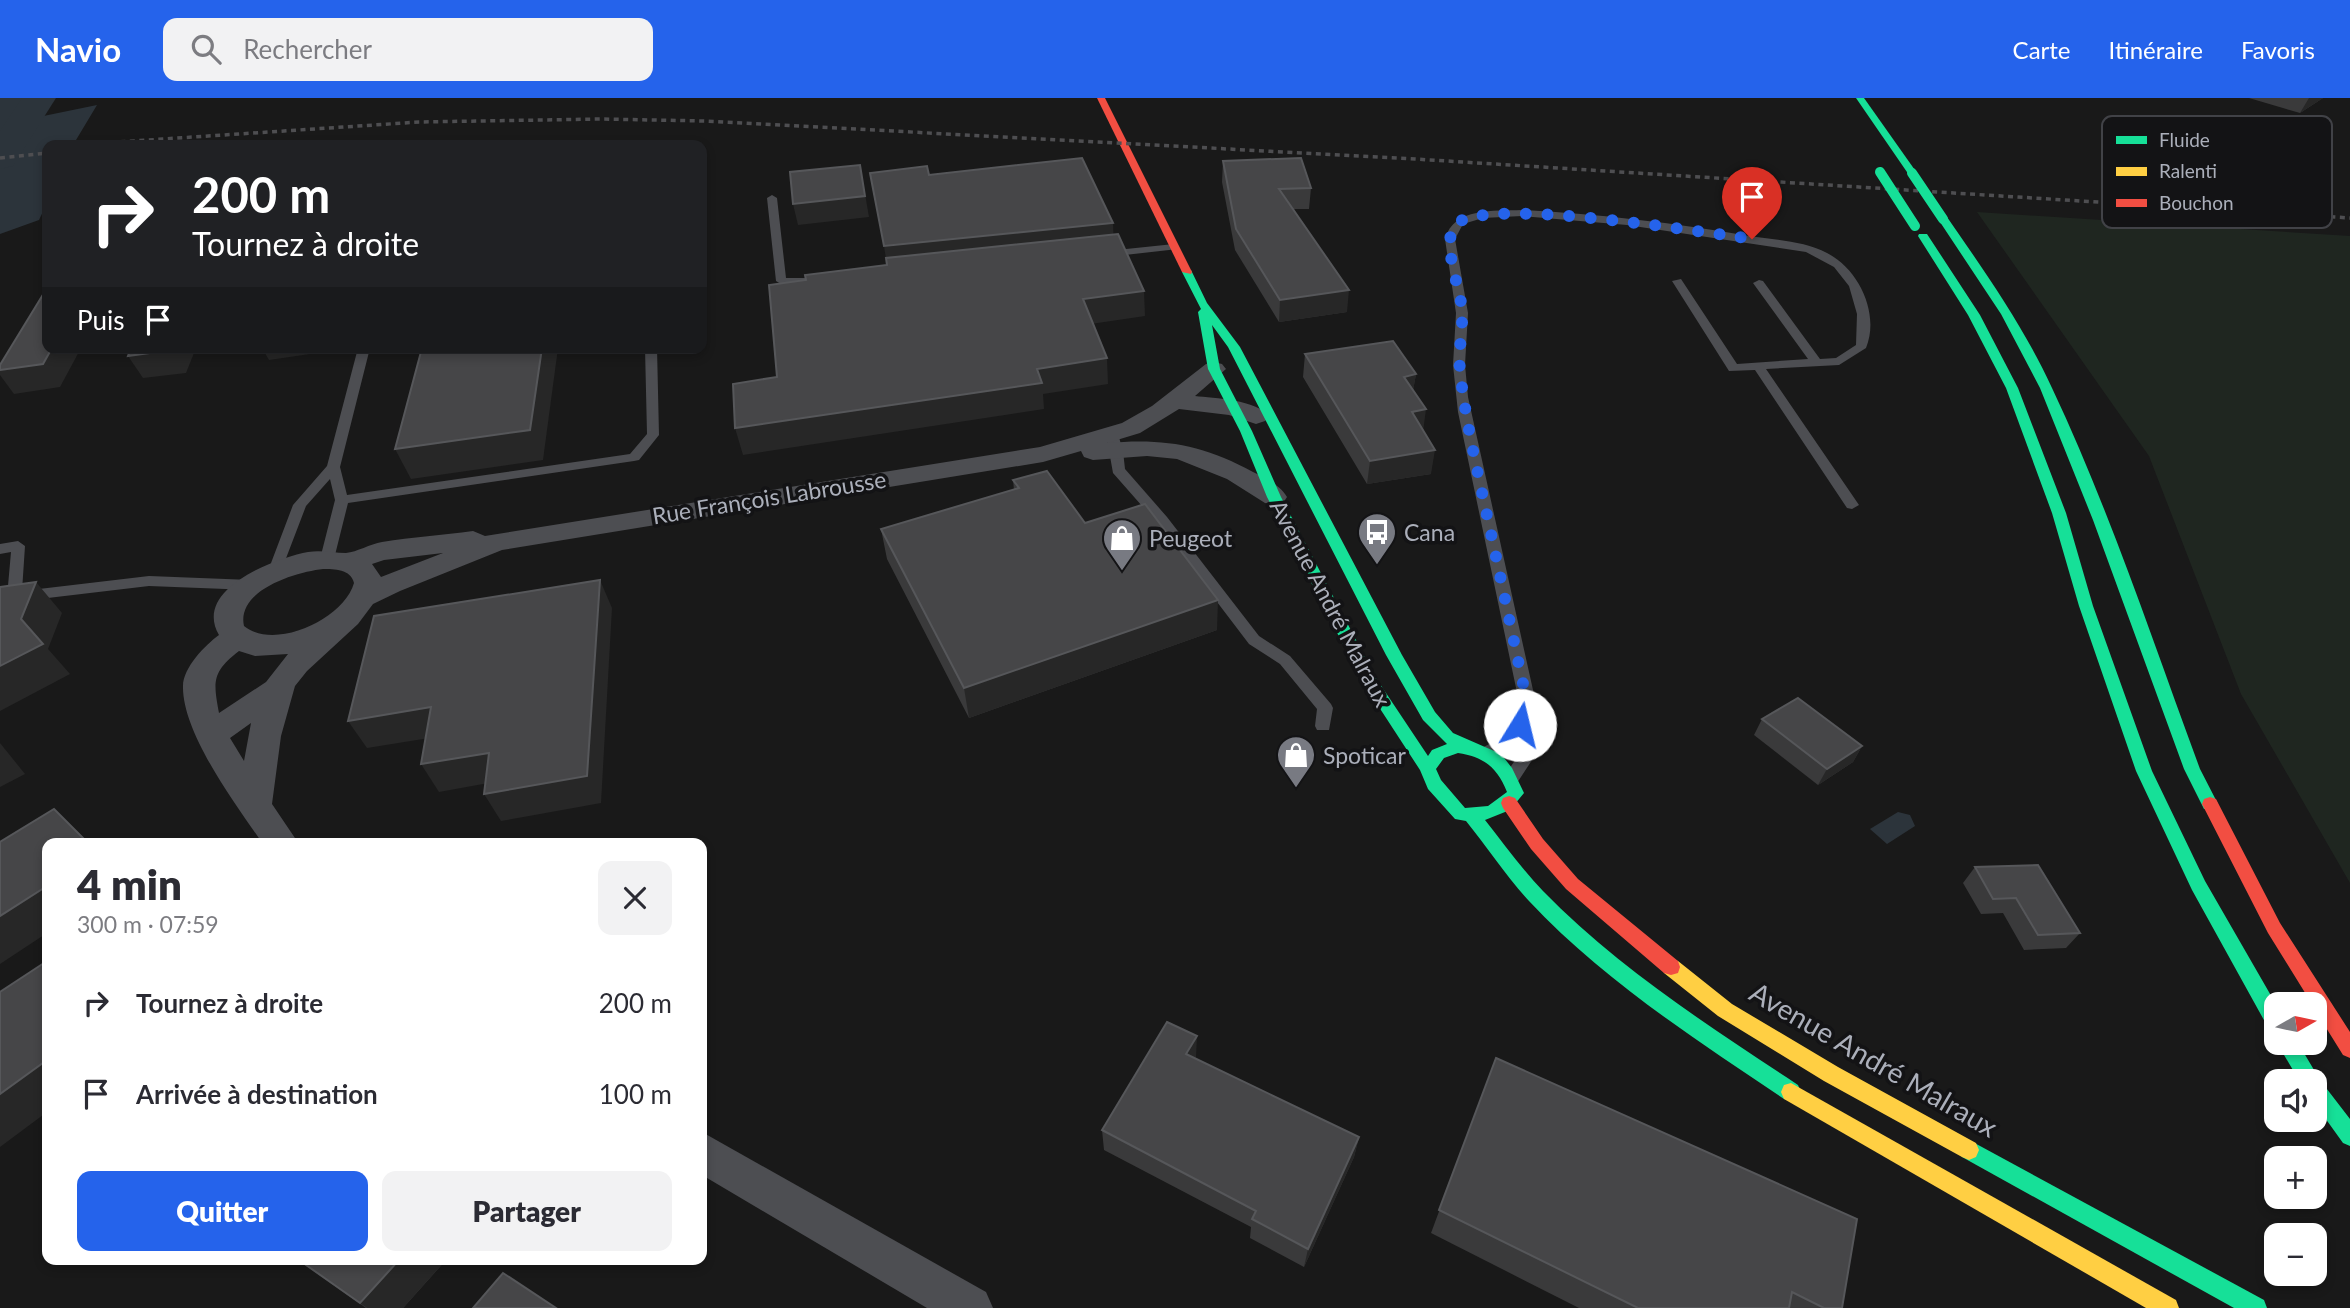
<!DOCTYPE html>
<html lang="fr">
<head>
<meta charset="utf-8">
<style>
	body { margin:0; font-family:Lato,sans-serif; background:#f2f2f3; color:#2b2b33; height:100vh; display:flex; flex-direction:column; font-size:26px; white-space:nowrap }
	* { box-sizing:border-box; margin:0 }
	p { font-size:23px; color:#7c7c81 }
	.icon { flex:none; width:38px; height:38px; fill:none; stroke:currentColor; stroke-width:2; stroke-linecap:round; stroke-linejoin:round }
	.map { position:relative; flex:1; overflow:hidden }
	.panel { position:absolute; left:42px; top:740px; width:665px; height:427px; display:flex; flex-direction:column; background:#fff; border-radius:14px; box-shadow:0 4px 10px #0003 }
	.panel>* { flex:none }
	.top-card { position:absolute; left:42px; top:42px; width:665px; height:214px; border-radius:14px; box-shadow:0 4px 10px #0003; background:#202124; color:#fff; overflow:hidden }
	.needle { width:46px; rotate:81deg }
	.buttons { position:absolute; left:2264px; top:894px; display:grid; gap:14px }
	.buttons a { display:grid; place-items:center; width:63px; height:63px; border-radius:14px; background:#fff; box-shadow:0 4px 10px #0003; font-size:35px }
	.pin { position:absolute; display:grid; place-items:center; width:60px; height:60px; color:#fff; margin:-72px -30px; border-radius:50% 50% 50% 0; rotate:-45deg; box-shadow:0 0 7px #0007 }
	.pin .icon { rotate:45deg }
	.me { position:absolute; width:77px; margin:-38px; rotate:9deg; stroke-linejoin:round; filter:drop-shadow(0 0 5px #0008) }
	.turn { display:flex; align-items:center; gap:24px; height:147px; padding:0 35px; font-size:32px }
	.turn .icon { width:91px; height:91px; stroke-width:2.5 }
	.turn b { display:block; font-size:49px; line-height:60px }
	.then { display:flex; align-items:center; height:66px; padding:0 35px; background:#0003; gap:14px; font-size:26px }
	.round { display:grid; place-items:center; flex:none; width:74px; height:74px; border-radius:14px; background:#f2f2f3 }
	.overview { display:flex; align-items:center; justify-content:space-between; height:119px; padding:0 35px }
	h1 { font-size:42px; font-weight:800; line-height:52px }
	.button { display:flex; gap:14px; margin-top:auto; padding:14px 35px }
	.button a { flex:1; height:80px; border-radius:14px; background:#2563eb; color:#fff; font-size:28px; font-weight:800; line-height:80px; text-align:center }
	.button a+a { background:#f2f2f3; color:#2b2b33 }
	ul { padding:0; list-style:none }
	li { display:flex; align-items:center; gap:21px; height:91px; padding:0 35px }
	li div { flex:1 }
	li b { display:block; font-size:26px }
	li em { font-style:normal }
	header { display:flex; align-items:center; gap:42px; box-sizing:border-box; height:98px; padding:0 35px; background:#2563eb; color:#fff }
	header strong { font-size:33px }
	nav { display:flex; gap:38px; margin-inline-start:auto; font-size:24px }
	.search { width:490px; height:63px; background:#f2f2f3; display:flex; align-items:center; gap:18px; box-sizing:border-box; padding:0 24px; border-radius:14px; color:#7c7c81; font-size:26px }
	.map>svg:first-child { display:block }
	.green { fill:#1f2620 }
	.water { fill:#2c343b }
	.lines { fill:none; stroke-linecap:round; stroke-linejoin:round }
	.river { fill:#2c343b; fill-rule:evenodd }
	.lane { fill:#4d4e52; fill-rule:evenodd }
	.street { fill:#4d4e52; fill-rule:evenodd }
	.fast { fill:#16e098; fill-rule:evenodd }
	.slow { fill:#ffcf43; fill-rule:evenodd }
	.jam { fill:#f24e42; fill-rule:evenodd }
	.rail { stroke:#4e4e51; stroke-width:3.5; stroke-dasharray:5 4.5; stroke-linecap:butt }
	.fast-bridge { stroke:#16e098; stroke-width:10 }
	.wall { fill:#3a3a3b }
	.shaded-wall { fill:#272727 }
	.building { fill:#464648; stroke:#56575a; stroke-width:2 }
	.route { stroke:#2563eb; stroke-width:12; stroke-dasharray:0 21.6 }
	.labels { text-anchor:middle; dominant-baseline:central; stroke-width:7; stroke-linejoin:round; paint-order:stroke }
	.street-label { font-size:23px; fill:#abafba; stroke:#131315 }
	.poi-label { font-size:23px; fill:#abafba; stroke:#131315; text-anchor:start }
	.near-street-label { font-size:28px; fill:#abafba; stroke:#131315 }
	.key { fill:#131315; stroke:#414247; stroke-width:2 }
	.key-label { font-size:19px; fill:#abafba }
</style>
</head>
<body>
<header>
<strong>Navio</strong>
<div class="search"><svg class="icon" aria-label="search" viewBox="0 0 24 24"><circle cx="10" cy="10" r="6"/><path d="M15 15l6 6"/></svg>Rechercher</div>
<nav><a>Carte</a><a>Itinéraire</a><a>Favoris</a></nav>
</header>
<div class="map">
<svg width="2350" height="1210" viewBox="0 0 2350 1210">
	<rect width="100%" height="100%" fill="#191919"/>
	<path class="green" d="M1977 114 2350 138V785L2241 596 2149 358Z"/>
	<g class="water">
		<path d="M0 0H41L24 22 97 7 73 47H47V105L39 122 0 136Z"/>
		<path d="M1898 714 1910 717 1915 728 1887 746 1870 731Z"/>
	</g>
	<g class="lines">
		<path class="river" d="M22 0H56L13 68 0 71V33Z"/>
		<g class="lane">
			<path d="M772 97 777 100 786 180H820L825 183 824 185 781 186 776 183 767 100Z"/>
			<path d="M1522 112C1598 116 1674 125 1749 138 1775 142 1804 143 1827 155 1859 171 1880 216 1866 250L1839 267 1766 271 1859 407 1852 411 1847 410 1755 272 1729 273 1672 183 1681 181 1737 266 1808 261 1753 185 1759 182 1763 183 1820 261 1836 260 1856 247 1857 216 1849 188 1834 169 1806 154 1627 127 1522 118 1483 120 1463 126 1455 141 1468 215 1465 267 1468 299 1541 628 1538 653 1517 685H1505L1503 680 1522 652 1525 628 1518 645 1486 661 1480 659 1478 655 1480 651 1506 637 1519 604 1458 314 1453 267 1456 215 1445 141C1454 109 1494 113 1522 112Z"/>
			<path d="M1174 146 1178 147V151L1107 159 1102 156 1107 153Z"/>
			<path d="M358 250H370L340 369 347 397 630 356 647 336 645 250H657L659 337 639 362 634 363 348 405 334 461 327 466 320 461 335 402 330 381 306 408 280 476H270L268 473 293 407 327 368Z"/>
			<path d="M1112 332 1118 336 1123 353 1125 371 1167 419 1259 538 1290 558 1331 606 1333 610 1329 632H1317L1315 628 1317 611 1280 566 1249 546 1157 425 1113 375 1106 336Z"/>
			<path d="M18 443 25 448 22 493 149 478 251 482 258 487 251 492 149 488 14 504 7 499 11 454 0 456V446Z"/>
		</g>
		<g class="street">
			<path d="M1214 264 1222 266 1226 271 1195 298C1214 300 1257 302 1269 318L1265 323 1256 326 1229 317 1179 311 1140 335 1107 345C1162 340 1203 346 1253 374 1265 380 1280 387 1287 399L1283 405 1274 407 1265 405 1227 381 1177 361 1147 358 1093 362 1084 359 1081 353 1043 364 502 452 400 493 373 506 358 526 307 573 295 588 281 638 272 706 299 746H263C236 707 182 635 183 588 183 570 205 547 219 537 192 491 276 460 308 454 322 452 333 455 346 455 357 454 370 446 382 444 412 439 443 437 473 433L485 438 1040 349 1122 325 1152 308 1206 266ZM443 455 381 479 372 466 384 462ZM323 471C334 471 351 471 354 485 344 521 275 553 244 528 236 492 296 474 323 471ZM239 553 255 558 288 556 266 584 219 615C213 583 212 574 239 553ZM251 625 244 663 230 640Z"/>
			<path d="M702 1034 986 1194 993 1210H927L702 1077Z"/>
		</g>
		<g class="fast">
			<path d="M1856 0H1864L1917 75 1915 77H1909Z"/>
			<path d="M1939 119H1947C1985 174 2024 229 2052 290 2110 413 2153 544 2200 671L2218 706 2216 711H2204L2184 671 2093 422 2040 290 2001 216 1938 121Z"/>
			<path d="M1919 136H1927L1980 217 2018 290 2066 415 2093 508 2152 673 2205 783 2277 908V936L2270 933 2192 792 2136 673 2079 508 2052 415 2006 290 1968 217 1918 138Z"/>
			<path d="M1183 172H1191L1207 205 1240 249 1402 557 1435 614 1453 635 1501 656 1512 670 1524 695 1510 712 1485 722C1504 746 1522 771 1543 793 1618 870 1709 928 1798 987L1801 994 1798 1001 1791 1003 1784 1001C1695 941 1603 882 1529 803 1506 778 1487 749 1466 723L1455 721 1428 691 1420 672 1362 583 1267 399 1240 333 1208 271 1198 214 1201 211 1182 174ZM1212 227 1228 249 1386 557 1423 622 1447 646 1432 652 1428 658 1376 580 1281 399 1252 333 1220 271ZM1458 655C1484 659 1497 669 1507 694L1488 708 1465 710 1441 682 1436 671 1444 660Z"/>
			<path d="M2277 945H2298L2320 982 2350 1021V1048L2343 1045 2315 1006V984H2300Z"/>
			<path d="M1969 1042 2264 1202 2267 1210H2234L1962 1059 1959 1052 1962 1045Z"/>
		</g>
		<g class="slow">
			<path d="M1671 861 1678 863 1732 906 1838 969 1976 1045 1979 1052 1976 1059 1969 1062 1962 1059 1824 983 1718 918 1664 875 1662 869 1664 863Z"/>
			<path d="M1791 985 2176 1202 2179 1210H2146L1784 1001 1781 994 1784 987Z"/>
		</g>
		<g class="jam">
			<path d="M1097 0H1105L1192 174 1191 176 1182 174Z"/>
			<path d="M1509 698 1515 700 1543 741 1578 781 1678 863 1680 869 1678 875 1671 877 1664 875 1566 791 1531 751 1503 710 1501 705 1503 700Z"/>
			<path d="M2210 699 2216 701 2280 825 2350 934V960L2343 957 2315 912V906H2312L2268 835 2202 706 2204 701Z"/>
		</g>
		<g class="rail">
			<path d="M73 47 419 24 602 21 705 23 1415 61 2350 120"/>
			<path d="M0 60 47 55"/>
		</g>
		<g class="fast-bridge">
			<path d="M1880 74 1915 128"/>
			<path d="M1912 75 1943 121"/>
		</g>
	</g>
	<g class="wall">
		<path d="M2249 0H2323L2300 15Z"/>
		<path d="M1223 63 1311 90 1309 111H1294L1347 214 1279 224 1235 152 1222 84Z"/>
		<path d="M1305 256 1416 276 1413 292 1423 333 1431 376 1367 386 1303 279Z"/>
		<path d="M1013 382 1085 425 1217 532 969 620 887 461 881 431 1014 392Z"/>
		<path d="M1762 621 1862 648 1853 664 1818 687 1754 637Z"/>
		<path d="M1975 769 2080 835 2066 850 2024 852 2003 815 1981 816 1963 785Z"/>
		<path d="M1196 959 1195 960 1359 1039 1354 1059 1304 1169 1250 1140 1251 1129 1104 1052 1102 1032Z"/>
		<path d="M1496 960 1842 1210H1579L1431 1135Z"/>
		<path d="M298 1162H446L403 1210H366Z"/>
	</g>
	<g class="shaded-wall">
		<path d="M2309 0H2323L2300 15Z"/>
		<path d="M860 67 869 119 798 127 793 106Z"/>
		<path d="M1113 125 1114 150 888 174 884 148Z"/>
		<path d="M1349 192 1347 214 1279 224 1280 202Z"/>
		<path d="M1144 193 1145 218 1084 227 1083 201Z"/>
		<path d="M52 250H81L60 289 14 296 0 277V272Z"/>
		<path d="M172 250H196L186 275 143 280 128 258Z"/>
		<path d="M262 250H312L310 256 269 262Z"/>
		<path d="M542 250H558L543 362 411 381 395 351Z"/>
		<path d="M1107 260 1108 286 1043 296 1044 311 743 357 735 330 1037 271Z"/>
		<path d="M1416 276 1412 299 1404 279Z"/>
		<path d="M1426 311 1423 334 1412 314Z"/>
		<path d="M1435 352 1431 376 1367 386 1370 363Z"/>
		<path d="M600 482 612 510 601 705 501 723 484 696Z"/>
		<path d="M36 484 62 515 48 551 70 576 0 613V568Z"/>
		<path d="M1218 502 1217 532 969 620 964 590Z"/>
		<path d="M431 609 448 637 367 650 348 623Z"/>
		<path d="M0 645 25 676 0 689Z"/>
		<path d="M1862 648 1853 664 1818 687 1827 671Z"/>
		<path d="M489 655 505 682 439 694 421 666Z"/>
		<path d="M47 788V835L0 866V818Z"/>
		<path d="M1197 938 1196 959 1185 976 1186 956Z"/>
		<path d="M47 962V1014L0 1049V996Z"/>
		<path d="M1359 1039 1354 1059 1304 1169 1308 1151Z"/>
		<path d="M399 1162H446L403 1210H367L360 1205Z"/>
	</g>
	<g class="building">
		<path d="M1082 60 1113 125 884 148 870 75 927 68 929 77Z"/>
		<path d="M1301 60 1311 90 1279 91 1349 192 1280 202 1236 131 1223 63Z"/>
		<path d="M860 67 865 98 793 106 790 74Z"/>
		<path d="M1118 136 1144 193 1083 201 1107 260 1037 271 1042 285 735 330 733 286 777 279 769 187 806 182 805 177 887 167 886 160Z"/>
		<path d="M47 190V250H52L43 266 0 272V267Z"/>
		<path d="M1393 243 1416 276 1404 279 1426 311 1412 314 1435 352 1370 363 1305 256Z"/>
		<path d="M131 250H172L171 252 128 258Z"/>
		<path d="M422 250H542L530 332 395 351Z"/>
		<path d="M1047 373 1085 425 1145 406 1218 502 964 590 881 431 1019 390 1013 382Z"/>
		<path d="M600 482 587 678 484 696 489 655 421 666 431 609 348 623 374 518Z"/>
		<path d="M36 484 21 521 43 546 0 568V489Z"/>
		<path d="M1798 600 1862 648 1827 671 1762 621Z"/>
		<path d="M54 711 89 746H47V788L0 818V744Z"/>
		<path d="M2038 767 2080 835 2038 837 2016 800 1993 801 1975 769Z"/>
		<path d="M47 863V962L0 996V894Z"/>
		<path d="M1167 924 1197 938 1186 956 1359 1039 1308 1151 1252 1121 1256 1113 1102 1032Z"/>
		<path d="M1496 960 1857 1121 1842 1210H1824L1792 1194 1789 1210H1638L1439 1112Z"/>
		<path d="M299 1162H399L360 1205Z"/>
		<path d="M503 1175 556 1210H473Z"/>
	</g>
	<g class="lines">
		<path class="route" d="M1520 627 1527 604C1513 540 1500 476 1486 413 1476 366 1465 320 1460 272 1458 253 1463 233 1462 214 1462 192 1437 138 1459 124 1494 100 1702 134 1752 141"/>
	</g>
	<defs>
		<symbol id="bus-pin" viewBox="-11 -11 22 30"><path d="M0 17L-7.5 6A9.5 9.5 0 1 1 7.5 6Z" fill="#787a82" stroke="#131315"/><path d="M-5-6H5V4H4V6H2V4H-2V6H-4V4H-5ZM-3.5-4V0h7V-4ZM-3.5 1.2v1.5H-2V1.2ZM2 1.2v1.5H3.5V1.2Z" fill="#fff"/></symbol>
		<symbol id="shop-pin" viewBox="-11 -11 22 30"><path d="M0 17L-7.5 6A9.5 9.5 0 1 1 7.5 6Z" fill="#787a82" stroke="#131315"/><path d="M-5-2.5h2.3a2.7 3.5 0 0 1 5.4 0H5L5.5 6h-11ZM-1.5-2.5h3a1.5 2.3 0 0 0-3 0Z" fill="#fff"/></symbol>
	</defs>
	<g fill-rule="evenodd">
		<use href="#bus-pin" x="1355" y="412" width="44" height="60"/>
		<use href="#shop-pin" x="1100" y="418" width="44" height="60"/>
		<use href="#shop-pin" x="1274" y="635" width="44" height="60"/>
	</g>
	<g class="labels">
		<g class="street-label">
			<text transform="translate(769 399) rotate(-9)">Rue François Labrousse</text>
			<text transform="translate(1331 505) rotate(62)">Avenue André Malraux</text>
		</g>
		<g class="poi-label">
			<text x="1404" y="434">Cana</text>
			<text x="1149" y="440">Peugeot</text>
			<text x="1323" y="657">Spoticar</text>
		</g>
		<g class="near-street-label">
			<text transform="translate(1874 961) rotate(30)">Avenue André Malraux</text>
		</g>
	</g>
	<rect x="2102" y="18" width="230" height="112" rx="10" class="key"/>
	<rect x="2116" y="38" width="31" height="8" fill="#16e098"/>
	<rect x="2116" y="69" width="31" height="9" fill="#ffcf43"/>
	<rect x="2116" y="101" width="31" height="8" fill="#f24e42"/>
	<g class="key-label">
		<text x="2159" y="49">Fluide</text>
		<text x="2159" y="80">Ralenti</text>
		<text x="2159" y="112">Bouchon</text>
	</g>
</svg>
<div class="buttons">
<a><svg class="needle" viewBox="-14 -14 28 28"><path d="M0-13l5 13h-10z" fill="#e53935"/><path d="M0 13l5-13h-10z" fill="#7c7c81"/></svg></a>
<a><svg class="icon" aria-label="sound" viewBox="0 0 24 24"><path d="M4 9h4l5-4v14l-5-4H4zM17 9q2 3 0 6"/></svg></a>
<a>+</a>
<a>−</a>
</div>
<div class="pin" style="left:1752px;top:141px;background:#d93025"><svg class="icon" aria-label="arrive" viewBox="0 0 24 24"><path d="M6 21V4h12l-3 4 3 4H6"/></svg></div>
<svg class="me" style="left:1520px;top:627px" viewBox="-20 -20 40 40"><circle r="19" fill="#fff"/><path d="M0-13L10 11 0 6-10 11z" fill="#2563eb"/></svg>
<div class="top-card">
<div class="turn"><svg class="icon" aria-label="right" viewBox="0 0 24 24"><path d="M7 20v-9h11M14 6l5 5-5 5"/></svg><div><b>200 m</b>Tournez à droite</div></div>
<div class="then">Puis<svg class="icon" aria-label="arrive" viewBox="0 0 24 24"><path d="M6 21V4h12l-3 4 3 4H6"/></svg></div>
</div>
<section class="panel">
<div class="overview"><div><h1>4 min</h1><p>300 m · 07:59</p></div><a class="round"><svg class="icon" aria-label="close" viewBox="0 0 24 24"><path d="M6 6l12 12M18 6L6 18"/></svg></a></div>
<ul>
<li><svg class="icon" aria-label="right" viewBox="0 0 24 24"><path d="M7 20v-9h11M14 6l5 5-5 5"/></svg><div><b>Tournez à droite</b></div><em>200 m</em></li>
<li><svg class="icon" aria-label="arrive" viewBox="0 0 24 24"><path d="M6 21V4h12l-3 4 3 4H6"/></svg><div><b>Arrivée à destination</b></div><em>100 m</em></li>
</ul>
<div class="button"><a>Quitter</a><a>Partager</a></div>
</section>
</div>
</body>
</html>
